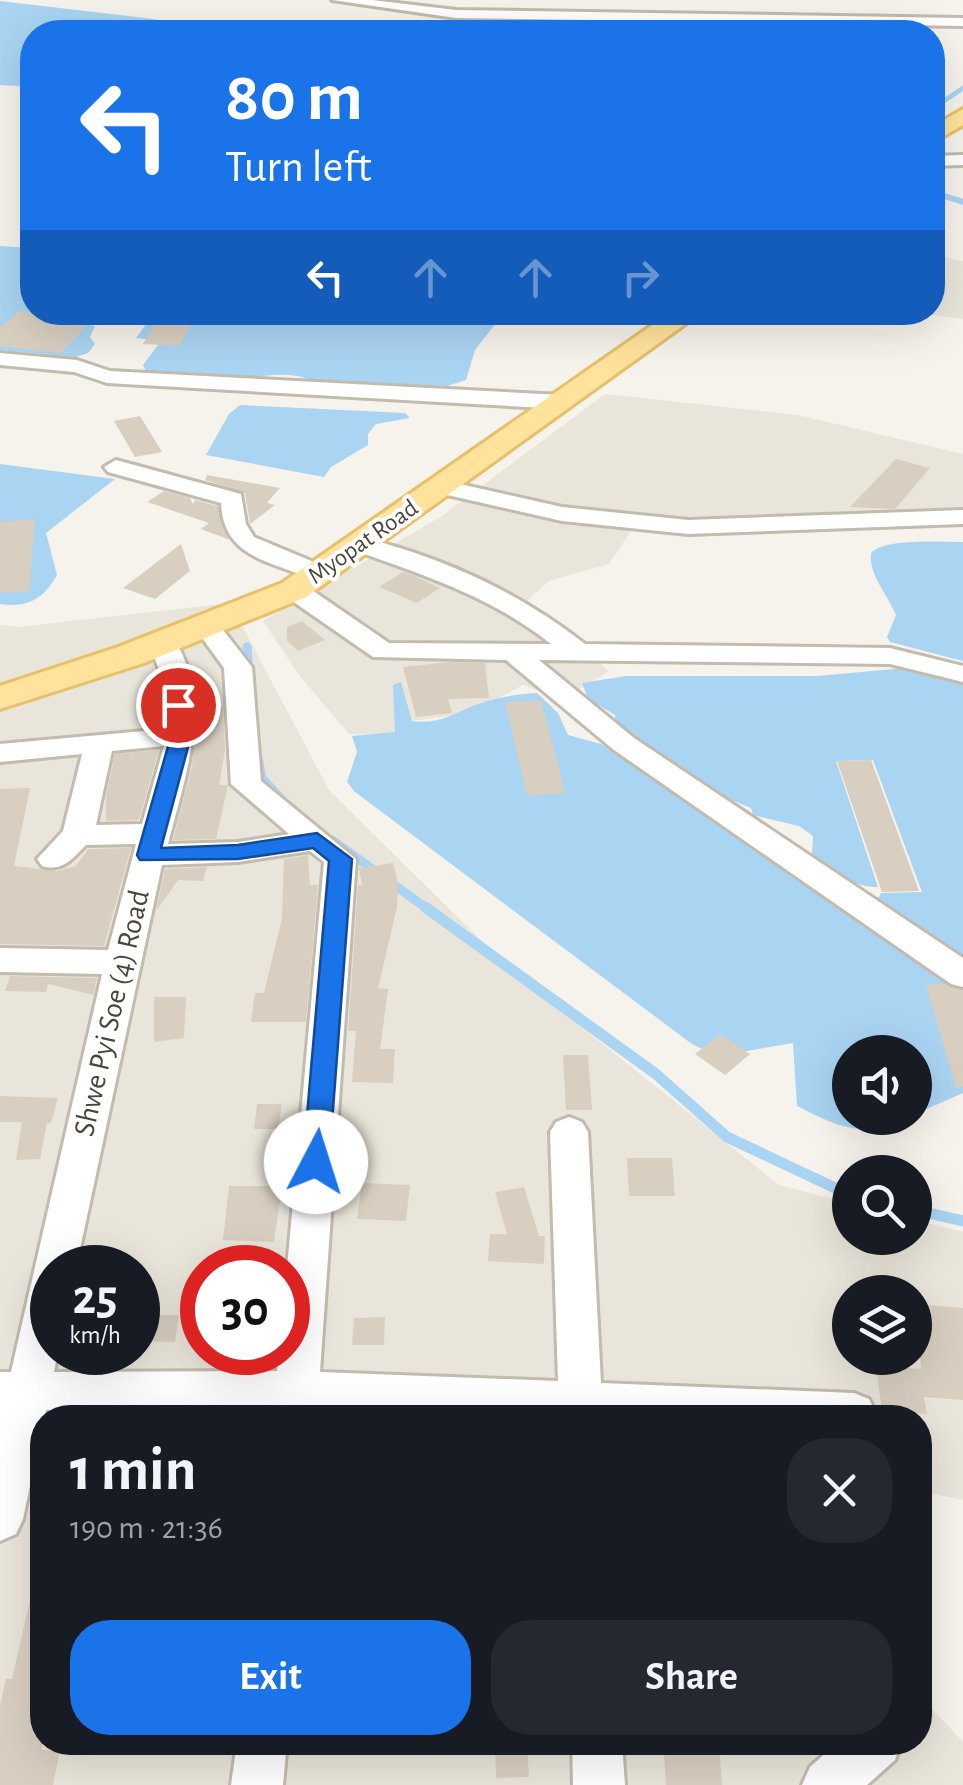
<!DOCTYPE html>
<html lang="en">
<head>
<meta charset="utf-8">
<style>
	body { margin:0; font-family:"Alegreya Sans",sans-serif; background:#242831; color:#f1f3f6; height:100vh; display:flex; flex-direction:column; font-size:38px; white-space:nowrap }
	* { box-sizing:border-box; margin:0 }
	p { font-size:32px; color:#9ea1a6 }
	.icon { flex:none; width:55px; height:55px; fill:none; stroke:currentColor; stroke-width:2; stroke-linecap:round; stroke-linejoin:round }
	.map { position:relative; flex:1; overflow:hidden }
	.details { position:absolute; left:30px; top:1405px; width:902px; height:350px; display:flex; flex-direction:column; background:#171b24; border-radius:40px; box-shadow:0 10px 40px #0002 }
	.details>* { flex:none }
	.top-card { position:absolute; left:20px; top:20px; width:925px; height:305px; border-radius:40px; box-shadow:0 10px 40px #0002; background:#1a73e8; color:#fff; overflow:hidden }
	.fabs { position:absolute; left:832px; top:1035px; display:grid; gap:20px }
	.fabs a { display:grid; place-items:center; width:100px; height:100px; border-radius:50%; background:#171b24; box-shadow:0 10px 40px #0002; font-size:50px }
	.speed { position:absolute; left:30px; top:1245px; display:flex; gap:20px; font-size:50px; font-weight:700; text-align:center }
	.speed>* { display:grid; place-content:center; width:130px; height:130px; border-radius:50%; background:#171b24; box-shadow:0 10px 40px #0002; line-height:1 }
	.speed small { font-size:25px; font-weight:400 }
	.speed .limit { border:15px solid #d22; background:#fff; color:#111 }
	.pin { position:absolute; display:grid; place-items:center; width:85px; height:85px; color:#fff; margin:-42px; border:5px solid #fff; border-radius:50%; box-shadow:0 2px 10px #0007 }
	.me { position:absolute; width:110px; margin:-55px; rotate:5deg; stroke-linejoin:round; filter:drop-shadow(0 0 8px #0008) }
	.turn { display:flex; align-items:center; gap:35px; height:210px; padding:0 40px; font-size:45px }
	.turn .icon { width:130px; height:130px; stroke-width:2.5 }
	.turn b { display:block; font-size:70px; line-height:85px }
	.lanes { display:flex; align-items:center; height:95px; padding:0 40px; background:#0003; justify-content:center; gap:50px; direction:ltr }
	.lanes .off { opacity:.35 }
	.round { display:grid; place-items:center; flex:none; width:105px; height:105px; border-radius:40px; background:#242831 }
	.head { display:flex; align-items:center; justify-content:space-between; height:170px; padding:0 40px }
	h1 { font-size:60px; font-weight:600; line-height:75px }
	.primary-button { display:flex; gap:20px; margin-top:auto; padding:20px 40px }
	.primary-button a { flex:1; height:115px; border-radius:40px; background:#1a73e8; color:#fff; font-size:40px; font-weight:600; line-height:115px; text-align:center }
	.primary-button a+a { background:#242831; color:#f1f3f6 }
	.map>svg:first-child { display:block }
	.residential { fill:#eae5da; fill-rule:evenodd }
	.water { fill:#a9d4f2 }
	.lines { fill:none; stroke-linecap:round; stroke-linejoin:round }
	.stream-far3 { stroke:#a9d4f2; stroke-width:5 }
	.stream-far2 { stroke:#a9d4f2; stroke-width:6 }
	.stream-far1 { stroke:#a9d4f2; stroke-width:9 }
	.stream { stroke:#a9d4f2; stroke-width:11 }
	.building { fill:#d8cfc1 }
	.minor-casing { stroke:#c2bbae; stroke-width:6 }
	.major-casing { stroke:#e6c16a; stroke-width:6 }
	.minor { fill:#fff; fill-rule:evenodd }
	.major { fill:#ffe39c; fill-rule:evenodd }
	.route { fill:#1a73e8; stroke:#114b97; stroke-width:2.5 }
	.labels { text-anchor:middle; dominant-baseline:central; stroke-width:8; stroke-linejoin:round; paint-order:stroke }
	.far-street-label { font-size:25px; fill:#4b4439; stroke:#fff }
	.street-label { font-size:30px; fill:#4b4439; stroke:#fff }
</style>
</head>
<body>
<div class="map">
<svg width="963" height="1785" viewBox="0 0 963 1785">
	<rect width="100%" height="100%" fill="#f6f3ec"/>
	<g class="residential">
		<path d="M933 255 963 261V319L918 313 932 312Z"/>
		<path d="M605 394 798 415 963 454V526L832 527 641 516 609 564 549 581 526 602 609 671 564 699 523 685 473 712 413 721 396 735 349 734 299 675 263 621 442 516Z"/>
		<path d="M230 603 329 790 516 975 779 1185 850 1203V1238H915V1220L963 1232V1500L920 1491V1418H42V1742H920V1696L963 1742V1785H0V625L19 627ZM52 1268H138V1352H52ZM202 1268H288V1352H202ZM850 1292H915V1358H850Z"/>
	</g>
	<g class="water">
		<path d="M0 1 154 19 158 20 155 23 158 26 223 32H32V87L0 85Z"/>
		<path d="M0 246 32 248V312L74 313 66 321 95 326 90 337 95 344 88 353 76 357 0 350Z"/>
		<path d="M500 312V318L475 350 466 380 447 386 312 381C289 370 267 377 242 377 211 377 176 376 146 371L143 365 161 341 136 338 154 313Z"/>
		<path d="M240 405 405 413 410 418 376 424 368 434V445L331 467 324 477 206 455 229 414Z"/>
		<path d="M0 464 115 479 46 533 57 575C43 599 29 608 0 604Z"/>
		<path d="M963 542V661L890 642 887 637 896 615C888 595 868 574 871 553 885 538 941 542 963 542Z"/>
		<path d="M905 668 963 683V966L891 921 878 899 881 893 922 892 873 760 836 761 878 887C856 889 819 865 796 857L812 853 813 836 799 826 753 815 751 808 701 788 615 722V715L588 699 582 683 626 676H817Z"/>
		<path d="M401 682 412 721C437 725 453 714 473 706 494 698 515 694 537 693L558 713 568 735 601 744 656 776 963 984V1093L915 1114V1052H850V1118H907C863 1140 837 1126 797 1106L793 1043 717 1056 692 1044 355 792 347 782 357 752 352 736 395 732 393 685Z"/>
	</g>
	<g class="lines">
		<path class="stream-far3" d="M932 109 963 88"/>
		<path class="stream-far2" d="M932 192 963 202"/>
		<g class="stream-far1">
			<path d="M247 647 249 676"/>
			<path d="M257 752 262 778 284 802"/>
			<path d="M332 840 429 910"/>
		</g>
		<g class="stream">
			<path d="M425 907 656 1074 727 1137 850 1195"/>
			<path d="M915 1210 963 1221"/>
		</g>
	</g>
	<g class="building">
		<path d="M19 311 32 312 93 319 61 353 0 346V328Z"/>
		<path d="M157 319 193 320 180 346 143 344Z"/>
		<path d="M140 416 162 452 135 457 114 421Z"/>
		<path d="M896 459 930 468 895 509 850 507Z"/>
		<path d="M207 475 280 488 267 503 275 505 250 524 245 493 205 480Z"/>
		<path d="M164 491 190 498 193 504 195 500 218 506 230 540 201 529 209 523 147 502Z"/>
		<path d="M35 519 29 591 0 593V522Z"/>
		<path d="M181 544 190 571 155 599 123 588Z"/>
		<path d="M403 572 412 575 440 588 417 603 379 587Z"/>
		<path d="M302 621 325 640 298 651 287 641V627Z"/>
		<path d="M448 662 485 663 489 698 448 699 452 713 416 717 403 667Z"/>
		<path d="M541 700 565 793 527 796 505 702Z"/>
		<path d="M223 706 225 750 219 785H228L216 839 173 840 192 767 197 708Z"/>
		<path d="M159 750 139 820 106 821V796L115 754Z"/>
		<path d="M871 760 919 891 882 892 837 761Z"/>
		<path d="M30 788 14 866 57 871 76 866 88 849 131 848 104 946 0 944V789Z"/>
		<path d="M308 855 310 885H318L306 1022H251L255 993H264L282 918 284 859Z"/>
		<path d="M393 863 398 882 397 907 378 988 388 989 380 1049H395L393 1083 352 1082 356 1031H348L358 885H362L359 868Z"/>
		<path d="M207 867 203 881 178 880 156 911 165 869Z"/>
		<path d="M10 976 97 978 93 995 48 984 46 992 5 991Z"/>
		<path d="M945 984 963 990V1087L956 1088 926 985Z"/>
		<path d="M154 997H186L184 1038 154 1042Z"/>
		<path d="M720 1034 750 1054 725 1075 695 1054Z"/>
		<path d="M563 1055H588L592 1110H566Z"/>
		<path d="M0 1096 58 1098 51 1123H47L40 1159 16 1160 22 1122H0Z"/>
		<path d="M257 1104H282L278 1129H254Z"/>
		<path d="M627 1158H672L675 1196H629Z"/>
		<path d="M362 1183 410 1185 406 1221 357 1219Z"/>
		<path d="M229 1186H282L274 1242 223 1240Z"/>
		<path d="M524 1187 539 1236H545L544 1264 488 1261 490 1234H507L495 1192Z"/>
		<path d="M915 1304 963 1308V1400L924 1397 927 1414 882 1411 876 1366 921 1369Z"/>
		<path d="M143 1315H179L175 1342 139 1341Z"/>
		<path d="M385 1317 384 1345H352L354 1318Z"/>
		<path d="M32 1591 42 1592V1750H60L53 1785H0V1705L6 1679H12Z"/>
		<path d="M495 1742H527L529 1777 496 1778Z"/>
		<path d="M663 1742H719L722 1785H666Z"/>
	</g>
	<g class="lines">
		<defs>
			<g id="minor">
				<path d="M332 0H372L456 10 963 18V26L456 18Z"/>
				<path d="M963 155V165L932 166V156Z"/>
				<path d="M0 353 77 360 110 371 562 395 573 402 562 409 107 383 74 372 0 365Z"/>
				<path d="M116 460 241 494 246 524 254 537 328 568 332 573 319 581 310 578C268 561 223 556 221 503L108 472 104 467Z"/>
				<path d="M442 480 562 507 688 520 963 510V524L688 534 562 521 434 492 430 487Z"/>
				<path d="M360 537C442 557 519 592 585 644L890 648 963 666V682L890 664 539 660 634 738 963 958V987L951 984 614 750 506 660 373 657 285 596 281 590 285 584H303L389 643 551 644C491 596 422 575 351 549L348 544Z"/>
				<path d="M207 619 216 621 252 667 261 781 356 859 320 1372 558 1381 550 1132 556 1122 569 1117 582 1122 588 1132 601 1383 854 1393 869 1399 876 1413 874 1418H494L317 1410V1418H273L274 1409 46 1410 23 1519 16 1534 0 1541V1372H11L102 974 0 972V948L108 950 136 844 86 845C72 859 63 872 42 866L37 859 63 831 82 754 0 762V744L166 729 161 675 149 643 153 637H173C214 701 185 777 168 844L238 842 289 834 231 784 224 668 194 627ZM164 746 142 824 96 825 112 751ZM310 851 324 862 287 1268 288 1352H279L277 1371 54 1372 58 1352H52V1268H76L162 865 238 862Z"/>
				<path d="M237 1742H287L283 1785H231Z"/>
				<path d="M572 1742H622L625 1785H573Z"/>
				<path d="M838 1742H902L895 1760 867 1785H802L810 1767Z"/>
			</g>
			<g id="major">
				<path d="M963 109V125L932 143V127Z"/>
				<path d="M671 312H702L306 597 144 663 0 709V686L118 647 282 583Z"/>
			</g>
		</defs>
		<use href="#minor" class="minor-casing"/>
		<use href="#major" class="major-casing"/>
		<use href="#minor" class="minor"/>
		<use href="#major" class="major"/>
	</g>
	<path class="route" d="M178 699 188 705 191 736 161 848 238 845 317 833 352 859 329 1162 325 1170 316 1173 307 1170 303 1162 329 861 313 848 238 859 140 860 137 855 171 736 168 705Z"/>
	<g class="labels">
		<g class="far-street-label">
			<text transform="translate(363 542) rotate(-35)">Myopat Road</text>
		</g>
		<g class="street-label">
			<text transform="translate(112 1013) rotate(-77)">Shwe Pyi Soe (4) Road</text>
		</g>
	</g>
</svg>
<div class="fabs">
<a><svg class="icon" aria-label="sound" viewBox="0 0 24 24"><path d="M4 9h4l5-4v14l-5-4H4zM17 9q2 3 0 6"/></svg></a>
<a><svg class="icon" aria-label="search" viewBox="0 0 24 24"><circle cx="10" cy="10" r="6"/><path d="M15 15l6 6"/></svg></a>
<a><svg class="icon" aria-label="layers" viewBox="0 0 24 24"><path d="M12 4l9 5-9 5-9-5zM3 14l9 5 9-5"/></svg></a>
</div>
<div class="speed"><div>25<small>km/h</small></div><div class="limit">30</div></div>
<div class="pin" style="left:178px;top:705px;background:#d93025"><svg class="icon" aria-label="arrive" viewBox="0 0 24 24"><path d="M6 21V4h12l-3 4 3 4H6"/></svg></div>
<svg class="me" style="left:316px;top:1162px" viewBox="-20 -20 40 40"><circle r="19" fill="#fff"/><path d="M0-13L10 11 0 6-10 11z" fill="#1a73e8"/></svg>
<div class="top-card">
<div class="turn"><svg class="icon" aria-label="left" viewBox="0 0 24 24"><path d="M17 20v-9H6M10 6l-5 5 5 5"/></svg><div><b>80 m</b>Turn left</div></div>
<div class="lanes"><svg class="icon" aria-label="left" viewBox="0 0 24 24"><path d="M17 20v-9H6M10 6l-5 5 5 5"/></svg><svg class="icon off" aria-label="ahead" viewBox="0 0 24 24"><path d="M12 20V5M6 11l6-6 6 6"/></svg><svg class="icon off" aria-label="ahead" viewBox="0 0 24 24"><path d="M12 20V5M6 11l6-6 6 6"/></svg><svg class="icon off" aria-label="right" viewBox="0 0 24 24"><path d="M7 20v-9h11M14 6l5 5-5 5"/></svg></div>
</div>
<section class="details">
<div class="head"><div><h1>1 min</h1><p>190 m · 21:36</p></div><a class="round"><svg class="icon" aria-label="close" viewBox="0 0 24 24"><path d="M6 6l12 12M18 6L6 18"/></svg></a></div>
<div class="primary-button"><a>Exit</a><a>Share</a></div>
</section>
</div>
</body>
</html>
